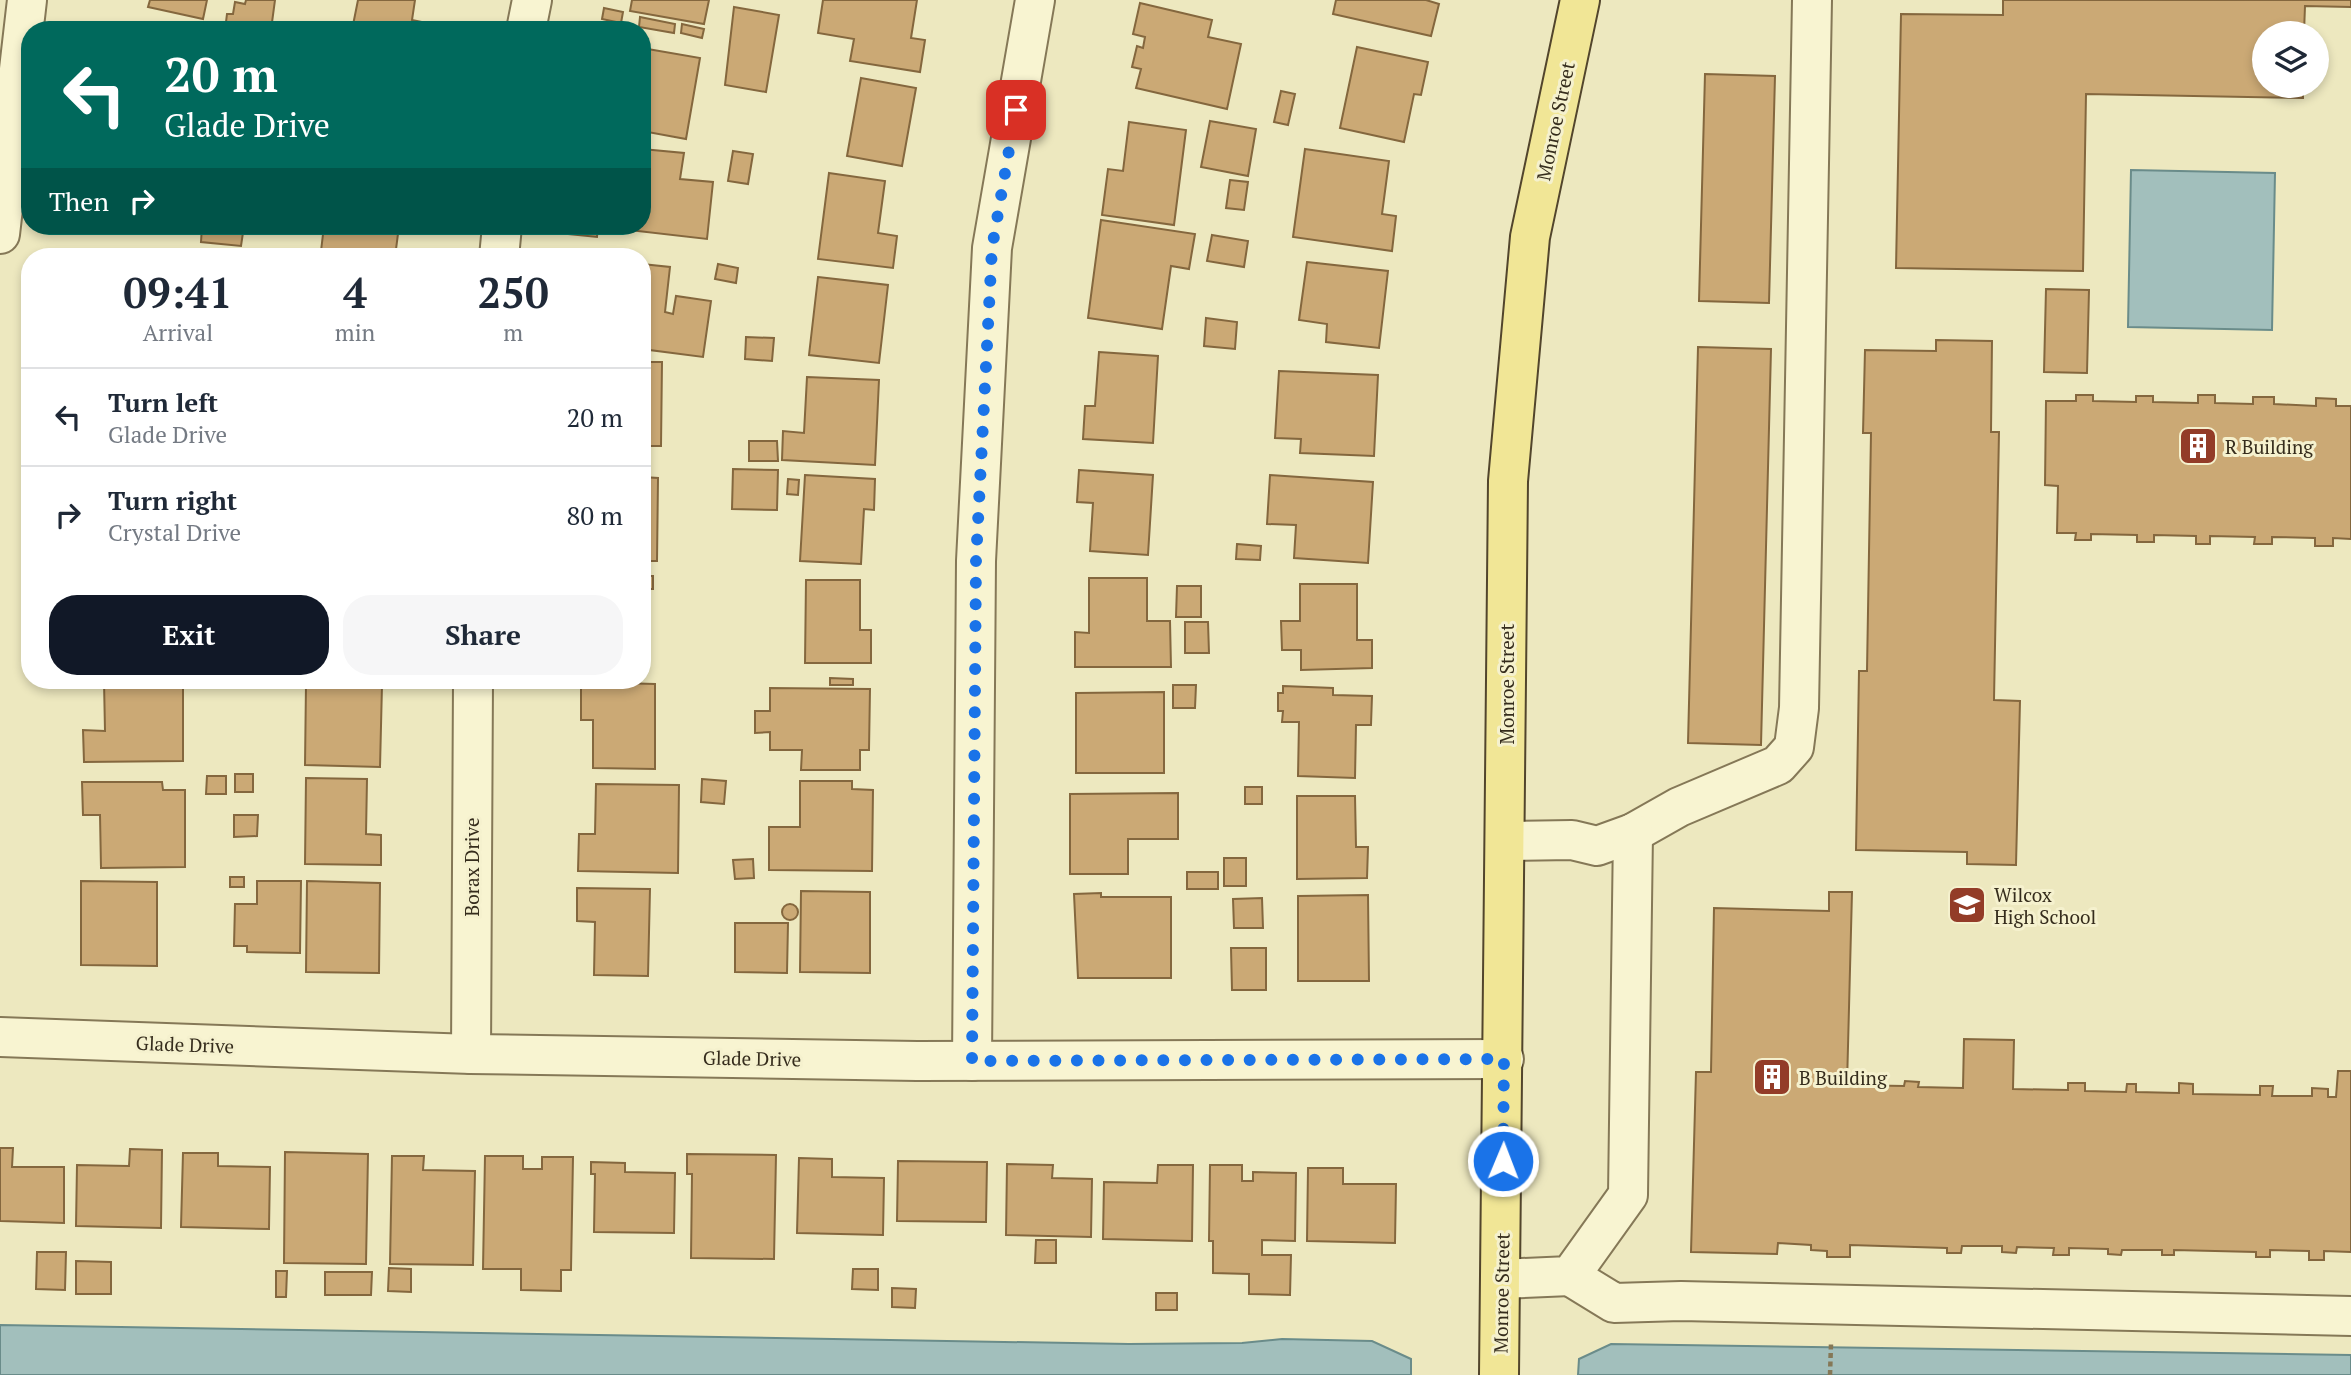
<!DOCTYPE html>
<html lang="en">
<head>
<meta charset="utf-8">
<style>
	body { margin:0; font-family:"PT Serif",serif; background:#f6f6f7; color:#1f2937; height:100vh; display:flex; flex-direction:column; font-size:26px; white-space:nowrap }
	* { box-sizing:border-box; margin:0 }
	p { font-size:23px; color:#747a83 }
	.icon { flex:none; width:38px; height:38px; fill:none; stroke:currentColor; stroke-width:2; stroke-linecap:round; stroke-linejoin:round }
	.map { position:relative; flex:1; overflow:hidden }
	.side { position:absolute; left:21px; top:248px; width:630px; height:441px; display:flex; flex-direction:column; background:#fff; border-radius:28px; box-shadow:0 4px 10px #0003 }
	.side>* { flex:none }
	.guide { position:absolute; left:21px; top:21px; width:630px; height:214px; border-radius:28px; box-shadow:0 4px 10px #0003; background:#00695c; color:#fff; overflow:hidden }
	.controls { position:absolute; left:2252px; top:21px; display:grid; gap:14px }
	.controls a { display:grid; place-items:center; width:77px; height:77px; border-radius:50%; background:#fff; box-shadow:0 4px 10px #0003; font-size:35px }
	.pin { position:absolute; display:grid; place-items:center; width:60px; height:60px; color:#fff; margin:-30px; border-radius:14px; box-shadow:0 4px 10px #0006 }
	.me { position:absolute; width:77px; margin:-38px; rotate:1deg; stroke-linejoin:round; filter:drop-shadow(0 0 5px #0008) }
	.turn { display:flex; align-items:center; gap:24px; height:147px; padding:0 28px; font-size:32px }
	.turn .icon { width:91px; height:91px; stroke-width:2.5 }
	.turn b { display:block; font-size:49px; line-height:60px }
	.then { display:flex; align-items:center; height:66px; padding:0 28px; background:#0003; gap:14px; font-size:26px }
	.eta { display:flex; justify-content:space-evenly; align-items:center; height:119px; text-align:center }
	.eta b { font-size:42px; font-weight:800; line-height:49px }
	.action { display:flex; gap:14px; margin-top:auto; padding:14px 28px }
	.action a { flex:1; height:80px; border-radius:28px; background:#111827; color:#fff; font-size:28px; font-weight:800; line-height:80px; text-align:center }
	.action a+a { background:#f6f6f7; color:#1f2937 }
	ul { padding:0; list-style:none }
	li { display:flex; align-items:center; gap:21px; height:98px; padding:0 28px; border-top:2px solid #e0e1e3 }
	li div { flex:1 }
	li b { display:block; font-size:26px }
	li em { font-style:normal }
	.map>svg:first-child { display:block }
	.water { fill:#a2bfbc; stroke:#6a8c8a; stroke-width:2 }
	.building { fill:#cba975; stroke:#84673e; stroke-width:2 }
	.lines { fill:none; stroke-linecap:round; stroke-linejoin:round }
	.minor-casing { stroke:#857857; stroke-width:42 }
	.major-casing { stroke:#52452c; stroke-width:42 }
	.path { stroke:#857857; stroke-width:4.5; stroke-dasharray:5 3.5; stroke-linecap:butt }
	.minor { stroke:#f8f4d1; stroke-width:38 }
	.major { stroke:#f1e696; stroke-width:38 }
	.route { stroke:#1a73e8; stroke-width:12; stroke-dasharray:0 21.6 }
	.labels { text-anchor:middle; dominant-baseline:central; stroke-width:6; stroke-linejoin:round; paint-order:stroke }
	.street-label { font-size:19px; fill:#352c1c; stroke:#f5f1ce }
	.poi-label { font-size:19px; fill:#352c1c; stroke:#f5f1ce; text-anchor:start }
</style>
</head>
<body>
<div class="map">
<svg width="2351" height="1375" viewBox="0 0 2351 1375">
	<rect width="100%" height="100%" fill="#ede8bf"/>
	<g class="water">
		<path d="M2131 170 2275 173 2272 330 2128 327Z"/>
		<path d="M0 1325 1129 1344 1242 1343 1282 1339 1372 1341 1411 1359V1375H0Z"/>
		<path d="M1611 1344 2351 1355V1375H1578L1579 1359Z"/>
	</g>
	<g class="building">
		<path d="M150 0H207L203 19 148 7Z"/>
		<path d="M246 0H275L271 30H225L227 14H233L235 2 245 4Z"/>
		<path d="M358 0H415L412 20 427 23 426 30H352Z"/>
		<path d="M632 0H709L704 24 630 11Z"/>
		<path d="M823 0H917L911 38 925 40 920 72 850 61 854 39 818 33Z"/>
		<path d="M1336 0H1426L1439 4 1431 36 1333 14Z"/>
		<path d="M2003 0H2351V7L2305 6 2304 33H2264V86H2303V98L2086 94 2083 271 1896 268 1901 14 2003 15Z"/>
		<path d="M1140 3 1212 20 1208 37 1241 44 1227 109 1136 88 1141 69 1132 67 1137 46 1143 48 1145 37 1133 34Z"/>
		<path d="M734 7 779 15 766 92 725 85Z"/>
		<path d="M604 8 623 12 621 23 602 19Z"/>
		<path d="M640 17 675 24 674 33 639 27Z"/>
		<path d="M682 24 704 29 702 38 681 33Z"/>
		<path d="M1357 47 1428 62 1421 95 1414 94 1404 142 1340 128Z"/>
		<path d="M642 48 700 58 686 139 642 131Z"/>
		<path d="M1705 74 1775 76 1769 303 1699 301Z"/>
		<path d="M861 78 916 88 902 166 847 156Z"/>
		<path d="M1281 91 1295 94 1288 125 1274 122Z"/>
		<path d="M1210 121 1256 129 1248 176 1201 167Z"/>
		<path d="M1129 122 1186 130 1174 225 1102 215 1108 169 1123 171Z"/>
		<path d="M642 149 684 153 680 179 713 182 707 239 603 227 642 226Z"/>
		<path d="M1305 149 1389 161 1382 214 1396 216 1392 251 1293 237Z"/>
		<path d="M733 151 753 154 748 184 728 181Z"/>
		<path d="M829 173 885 181 878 233 897 236 893 268 818 259Z"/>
		<path d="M1230 180 1248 182 1244 210 1226 208Z"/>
		<path d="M1101 220 1195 234 1189 269 1171 266 1162 329 1088 318Z"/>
		<path d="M129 226H179V232Z"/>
		<path d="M202 226H244L241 246 201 242Z"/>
		<path d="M324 226H399L395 257 321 251Z"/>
		<path d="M560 226 598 227 597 237 559 233Z"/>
		<path d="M1212 235 1248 241 1244 267 1207 261Z"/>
		<path d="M1307 262 1388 271 1379 348 1326 342 1327 324 1299 320Z"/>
		<path d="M642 264 670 267 665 312 673 314 676 296 711 301 703 357 642 349Z"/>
		<path d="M718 264 738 268 736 283 715 279Z"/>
		<path d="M818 277 888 285 879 363 809 355Z"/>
		<path d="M2046 289 2089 290 2087 373 2044 372Z"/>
		<path d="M1206 318 1237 322 1235 349 1204 346Z"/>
		<path d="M746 337 774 338 772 361 745 359Z"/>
		<path d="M1936 340 1992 341 1991 432H1999L1994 700 2020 701 2016 865 1967 864V852L1856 850 1859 671H1867L1871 433H1863L1865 350 1936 351Z"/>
		<path d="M1698 347 1771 349 1761 745 1688 743Z"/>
		<path d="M1099 352 1158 356 1153 443 1083 439 1085 406H1095Z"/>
		<path d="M642 362H662L661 446H642Z"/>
		<path d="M1279 371 1378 375 1374 456 1300 453 1301 439 1275 438Z"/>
		<path d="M807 377 879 380 875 465 782 460 783 431 804 433Z"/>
		<path d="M2076 395H2093V401L2136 402V396H2153V402L2198 403V395H2215V403L2253 404V397H2274V404L2316 406V398L2336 399V406H2351V539L2333 538V546H2315V538L2272 537V544H2254L2255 537 2210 536V544H2196V536L2154 535V542H2137V535L2091 534V540H2075L2076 533H2057L2058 486 2045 485 2046 401H2076Z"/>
		<path d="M749 441H777L778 461H749Z"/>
		<path d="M733 469 778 470 777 510 732 509Z"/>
		<path d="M1079 470 1153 475 1148 555 1090 551 1093 503 1077 502Z"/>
		<path d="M805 475 875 479 874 510 864 509 861 564 800 561Z"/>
		<path d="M1270 475 1373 482 1368 563 1294 558 1296 525 1267 524Z"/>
		<path d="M642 477 658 478 657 561H642Z"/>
		<path d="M788 479 799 480 798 495 787 494Z"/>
		<path d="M1237 544 1261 546 1260 560 1236 559Z"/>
		<rect x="642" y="576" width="11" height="13"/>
		<path d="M1089 578H1147V621H1170L1171 667H1075V632L1089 633Z"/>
		<path d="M806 580H860V630H871V663H805Z"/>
		<path d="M1300 584H1357V640H1372V668L1301 670V650H1282L1281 621H1300Z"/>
		<path d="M1177 586H1201V617H1176Z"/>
		<path d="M1185 622H1208L1209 653H1185Z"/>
		<path d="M830 678 853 679V685H830Z"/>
		<path d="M104 681H183V761L84 762 83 730 105 731Z"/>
		<path d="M581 682 655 684V769L593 768V720H581Z"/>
		<path d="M306 684 382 685 380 767 305 765Z"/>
		<path d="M1173 685H1196L1195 708H1173Z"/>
		<path d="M1283 686 1333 688V695L1372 696 1371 725H1356L1355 778 1298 776 1299 722H1282L1283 711H1278V693H1283Z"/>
		<path d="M770 688 870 689 869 750H860V770H801L802 750H770V732L755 733V711H770Z"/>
		<path d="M1164 692V773H1076V693Z"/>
		<rect x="235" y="774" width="18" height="18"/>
		<path d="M207 776H226V794H206Z"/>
		<path d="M306 778 367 779 366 834 381 835V865L305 864Z"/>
		<path d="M702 779 726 781 724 804 701 802Z"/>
		<path d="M800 781H852V789L873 790 872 871 769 870V827H800Z"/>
		<path d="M82 782H162L163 790H185V867L101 868 100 815H83Z"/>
		<path d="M596 784 679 785 678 873 578 871 579 834H595Z"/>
		<rect x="1245" y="787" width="17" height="17"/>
		<path d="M1178 793V839H1128V874H1070V794Z"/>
		<path d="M1297 796H1355L1356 847H1368L1367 878 1297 879Z"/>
		<path d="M234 815H258L257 836 234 837Z"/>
		<rect x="1224" y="858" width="22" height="28"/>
		<path d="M753 859 754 878 735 879 733 860Z"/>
		<rect x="1187" y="872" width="31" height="17"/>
		<rect x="230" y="877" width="14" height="10"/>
		<path d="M81 881 157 882V966L81 965Z"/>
		<path d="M257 881H301L300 953 247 952V946H234L235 904H257Z"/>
		<path d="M307 881 380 883 379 973 306 972Z"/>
		<path d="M577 888 650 889 648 976 594 975 595 922 577 921Z"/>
		<path d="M801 891 870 892V973L800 972Z"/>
		<path d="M1829 892H1852L1847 1085 1904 1086 1905 1081 1919 1082 1918 1087 1963 1088 1964 1039 2014 1040 2013 1089 2068 1090V1083H2085V1091L2126 1092 2127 1084H2136V1092L2179 1093V1083L2193 1084V1094L2260 1095V1086H2273L2272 1096H2312V1088L2328 1089V1097H2336L2338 1071H2351V1252L2324 1251V1260H2309V1251L2270 1250V1257H2256V1252L2174 1250V1255H2162V1250H2122L2121 1255 2108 1254V1249L2069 1248V1255H2053L2054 1248 2017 1247 2016 1253 2002 1252V1246H1962L1961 1253H1947V1248L1850 1245V1257H1827V1251L1811 1250V1245L1778 1243 1777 1254 1691 1252 1696 1072H1711L1714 908 1829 911Z"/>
		<path d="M1101 893V897H1171V978H1078L1074 894Z"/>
		<path d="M1368 895 1369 981H1298V896Z"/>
		<path d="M1262 898 1263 928H1234L1233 899Z"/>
		<circle cx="790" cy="912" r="8"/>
		<path d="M735 923H788L787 973 735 972Z"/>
		<path d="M1231 948H1266V990H1232Z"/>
		<path d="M0 1148H13L12 1167H64V1223L0 1221Z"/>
		<path d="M130 1149 162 1150 161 1228 76 1226 77 1165 129 1166Z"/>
		<path d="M285 1152 368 1154 366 1264 284 1263Z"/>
		<path d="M183 1153H218V1166L270 1167 269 1229 181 1227Z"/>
		<path d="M687 1154 776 1155 774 1259 691 1258 692 1174H687Z"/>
		<path d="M392 1156H424L423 1170 475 1171 473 1265 390 1264Z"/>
		<path d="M485 1156H523V1169H542V1157H573L571 1270H561V1291L521 1290V1269H483Z"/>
		<path d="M799 1158 832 1159V1177L884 1178 883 1235 797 1233Z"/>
		<path d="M898 1161 987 1162 986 1222 897 1221Z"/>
		<path d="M591 1162 625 1163V1172L675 1173 674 1233 594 1232 595 1174H591Z"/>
		<path d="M1007 1164 1053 1165 1052 1178 1092 1179 1091 1237 1006 1235Z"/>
		<path d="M1158 1165H1193L1192 1241 1103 1239 1104 1182 1157 1183Z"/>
		<path d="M1210 1165H1242V1181H1253V1172L1296 1173 1295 1241 1262 1240V1255H1291L1290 1295 1249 1294V1274L1213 1273V1241H1209Z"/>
		<path d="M1308 1168H1343V1184H1396L1395 1243 1307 1241Z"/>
		<path d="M1036 1240H1056V1263H1035Z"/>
		<path d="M37 1252H66L65 1290 36 1289Z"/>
		<path d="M76 1261 111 1262V1294H76Z"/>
		<path d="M389 1268 411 1269V1292L388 1291Z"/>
		<path d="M853 1269H878V1290L852 1289Z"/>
		<path d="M276 1271H287L286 1297H276Z"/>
		<path d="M325 1272H372L371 1295H325Z"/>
		<path d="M892 1288 916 1289 915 1308 892 1307Z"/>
		<rect x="1156" y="1293" width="21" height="17"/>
	</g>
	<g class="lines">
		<defs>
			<g id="minor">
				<path d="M526 30 532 0"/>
				<path d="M0 234 27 0"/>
				<path d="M499 257 502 226"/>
				<path d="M1505 841 1572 840 1597 846 1633 833 1679 807 1778 765 1794 747 1799 708 1812 0"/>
				<path d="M0 1037 471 1054 917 1061 1504 1059"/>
				<path d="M471 1054 473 681"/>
				<path d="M972 1061 976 561 992 248 1035 0"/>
				<path d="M1570 1276 1614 1303 1681 1301 2351 1316"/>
				<path d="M1500 1279 1570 1276 1628 1195 1633 833"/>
			</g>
			<path id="major" d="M1499 1375 1508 481 1530 237 1580 0"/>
		</defs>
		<use href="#minor" class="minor-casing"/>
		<use href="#major" class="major-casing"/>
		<path class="path" d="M1830 1375 1831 1344"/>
		<use href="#minor" class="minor"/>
		<use href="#major" class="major"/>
	</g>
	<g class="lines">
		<path class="route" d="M1016 110 992 248 976 561 972 1061 1504 1059 1503 1161"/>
	</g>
	<defs>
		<symbol id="building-square" viewBox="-11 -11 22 22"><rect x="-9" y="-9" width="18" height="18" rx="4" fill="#933c28" stroke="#f5f1ce"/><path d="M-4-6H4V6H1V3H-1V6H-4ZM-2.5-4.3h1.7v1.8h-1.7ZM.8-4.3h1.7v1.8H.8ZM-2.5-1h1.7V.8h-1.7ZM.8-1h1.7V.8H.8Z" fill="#fff"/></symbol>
		<symbol id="school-square" viewBox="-11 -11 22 22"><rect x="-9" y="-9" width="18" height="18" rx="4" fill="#933c28" stroke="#f5f1ce"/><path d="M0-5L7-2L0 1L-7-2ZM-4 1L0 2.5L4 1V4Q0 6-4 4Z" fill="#fff"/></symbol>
	</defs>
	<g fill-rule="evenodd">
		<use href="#building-square" x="2176" y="424" width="44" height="44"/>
		<use href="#school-square" x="1945" y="883" width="44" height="44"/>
		<use href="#building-square" x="1750" y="1055" width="44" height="44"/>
	</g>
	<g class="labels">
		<g class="street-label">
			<text transform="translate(1555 121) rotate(-78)">Monroe Street</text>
			<text transform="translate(1506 684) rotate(-90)">Monroe Street</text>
			<text transform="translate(471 867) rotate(-90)">Borax Drive</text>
			<text transform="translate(185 1044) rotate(2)">Glade Drive</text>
			<text transform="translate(752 1058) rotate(1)">Glade Drive</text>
			<text transform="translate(1501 1293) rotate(-89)">Monroe Street</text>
		</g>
		<g class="poi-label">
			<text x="2225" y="446">R Building</text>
			<text x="1994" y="894">Wilcox<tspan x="1994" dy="22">High School</tspan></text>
			<text x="1799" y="1077">B Building</text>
		</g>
	</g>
</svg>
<div class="controls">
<a><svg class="icon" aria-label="layers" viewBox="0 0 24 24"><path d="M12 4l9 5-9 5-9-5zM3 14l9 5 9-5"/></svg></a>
</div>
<div class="pin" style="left:1016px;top:110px;background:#d93025"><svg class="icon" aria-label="arrive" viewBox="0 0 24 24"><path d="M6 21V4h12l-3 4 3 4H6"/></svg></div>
<svg class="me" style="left:1503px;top:1161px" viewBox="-20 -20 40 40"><circle r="17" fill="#1a73e8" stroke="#fff" stroke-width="3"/><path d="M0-11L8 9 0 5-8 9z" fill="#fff"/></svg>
<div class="guide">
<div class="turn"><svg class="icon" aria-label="left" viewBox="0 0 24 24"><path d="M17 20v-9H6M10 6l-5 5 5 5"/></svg><div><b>20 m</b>Glade Drive</div></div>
<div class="then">Then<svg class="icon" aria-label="right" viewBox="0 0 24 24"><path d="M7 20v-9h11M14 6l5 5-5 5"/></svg></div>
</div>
<section class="side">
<div class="eta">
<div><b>09:41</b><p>Arrival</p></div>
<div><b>4</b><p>min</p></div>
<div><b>250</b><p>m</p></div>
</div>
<ul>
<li><svg class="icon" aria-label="left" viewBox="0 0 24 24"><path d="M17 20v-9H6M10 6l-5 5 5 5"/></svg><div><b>Turn left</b><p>Glade Drive</p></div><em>20 m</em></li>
<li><svg class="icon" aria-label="right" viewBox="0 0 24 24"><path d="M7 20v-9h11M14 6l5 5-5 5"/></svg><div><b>Turn right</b><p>Crystal Drive</p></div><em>80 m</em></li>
</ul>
<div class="action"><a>Exit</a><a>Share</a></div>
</section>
</div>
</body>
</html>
